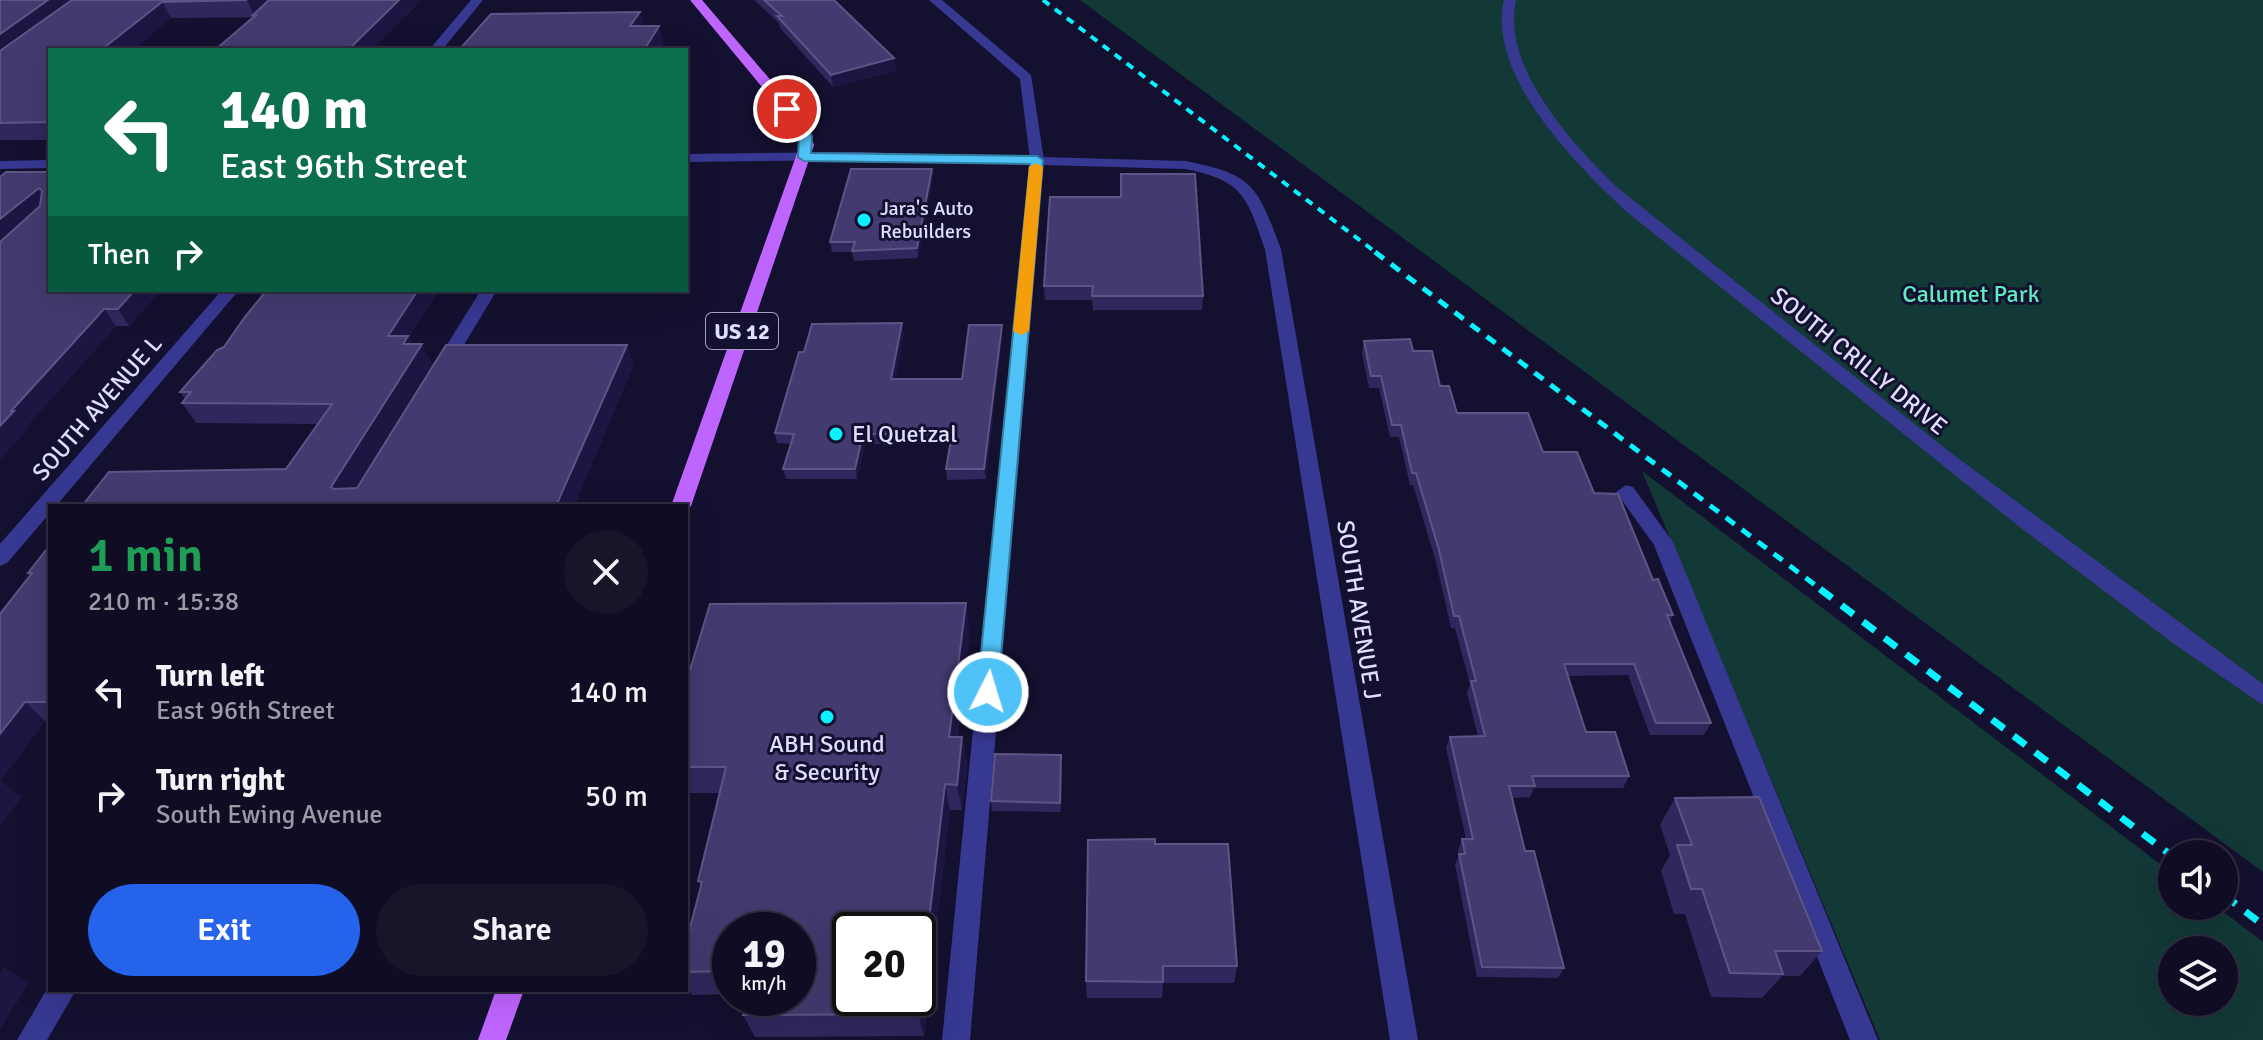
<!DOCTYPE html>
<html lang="en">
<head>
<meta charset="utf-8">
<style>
	body { margin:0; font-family:Signika,sans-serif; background:#18152b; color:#f1f3f6; height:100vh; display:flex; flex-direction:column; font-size:30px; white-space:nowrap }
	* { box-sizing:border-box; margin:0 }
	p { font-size:26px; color:#9b9ba6 }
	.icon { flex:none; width:44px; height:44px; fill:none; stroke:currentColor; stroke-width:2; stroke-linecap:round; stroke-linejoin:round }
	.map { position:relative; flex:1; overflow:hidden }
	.panel { position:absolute; left:48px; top:504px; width:640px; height:488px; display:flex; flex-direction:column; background:#0f0c23; border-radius:0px; box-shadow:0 8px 32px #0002,0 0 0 2px #2f2c41 }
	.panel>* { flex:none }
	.top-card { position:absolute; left:48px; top:48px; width:640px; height:244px; border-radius:0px; box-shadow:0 8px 32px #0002,0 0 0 2px #2f2c41; background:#0b6e4f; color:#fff; overflow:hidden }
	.buttons { position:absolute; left:2158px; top:840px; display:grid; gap:16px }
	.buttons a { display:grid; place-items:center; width:80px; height:80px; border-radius:50%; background:#0f0c23; box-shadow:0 8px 32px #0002,0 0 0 2px #2f2c41; font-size:40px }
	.speed { position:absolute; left:712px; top:912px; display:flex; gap:16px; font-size:40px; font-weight:700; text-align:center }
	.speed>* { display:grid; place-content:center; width:104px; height:104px; border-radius:50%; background:#0f0c23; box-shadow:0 8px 32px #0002,0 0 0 2px #2f2c41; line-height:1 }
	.speed small { font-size:20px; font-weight:400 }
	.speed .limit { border:4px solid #111; border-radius:12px; background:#fff; color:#111 }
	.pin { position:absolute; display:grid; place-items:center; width:68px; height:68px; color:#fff; margin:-34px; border:4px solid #fff; border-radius:50%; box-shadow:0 2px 8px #0007 }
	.me { position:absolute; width:88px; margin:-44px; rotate:5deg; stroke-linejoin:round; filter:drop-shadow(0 0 6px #0008) }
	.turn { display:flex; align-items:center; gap:28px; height:168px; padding:0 40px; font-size:36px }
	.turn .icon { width:104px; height:104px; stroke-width:2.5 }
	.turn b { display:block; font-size:56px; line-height:68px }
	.then { display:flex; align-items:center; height:76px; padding:0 40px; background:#0003; gap:16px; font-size:30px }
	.round { display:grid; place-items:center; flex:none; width:84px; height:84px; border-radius:42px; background:#18152b }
	.head { display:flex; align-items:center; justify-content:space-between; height:136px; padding:0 40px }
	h1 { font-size:48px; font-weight:600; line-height:60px; color:#1e9e55 }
	.button { display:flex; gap:16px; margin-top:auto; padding:16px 40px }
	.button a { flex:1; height:92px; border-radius:48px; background:#2563eb; color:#fff; font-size:32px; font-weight:600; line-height:92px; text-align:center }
	.button a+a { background:#18152b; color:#f1f3f6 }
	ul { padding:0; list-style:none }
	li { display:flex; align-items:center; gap:24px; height:104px; padding:0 40px }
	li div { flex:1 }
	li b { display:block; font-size:30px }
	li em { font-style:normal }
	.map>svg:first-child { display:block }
	.green { fill:#123936; fill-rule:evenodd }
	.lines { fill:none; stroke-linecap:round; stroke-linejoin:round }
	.service { fill:#373891; fill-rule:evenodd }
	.minor { fill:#373891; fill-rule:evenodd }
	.tertiary { fill:#373891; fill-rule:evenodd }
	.primary { fill:#be65ff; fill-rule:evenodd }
	.rail-far2 { stroke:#0af2ff; stroke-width:4; stroke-dasharray:8 7; stroke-linecap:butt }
	.rail-far1 { stroke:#0af2ff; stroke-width:5; stroke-dasharray:11 9; stroke-linecap:butt }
	.rail { stroke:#0af2ff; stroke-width:7; stroke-dasharray:15 12; stroke-linecap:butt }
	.wall { fill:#30285d }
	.shaded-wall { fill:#1d1643 }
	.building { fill:#433b6f; stroke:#5c5585; stroke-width:2; fill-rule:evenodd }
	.route { fill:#4fc3f7; stroke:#337fa1; stroke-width:2 }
	.slow { fill:#f59e0b }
	.poi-dot { fill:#0af2ff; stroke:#14102f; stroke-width:3 }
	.labels { text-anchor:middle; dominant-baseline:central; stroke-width:6; stroke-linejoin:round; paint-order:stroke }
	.far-poi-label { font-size:20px; fill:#e0deff; stroke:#14102f; text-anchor:start }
	.shield { fill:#14102f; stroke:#a3a0c1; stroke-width:2 }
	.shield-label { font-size:22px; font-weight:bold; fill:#e0deff }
	.park-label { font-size:24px; fill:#5feac0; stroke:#14102f }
	.street-label { font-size:24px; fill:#e0deff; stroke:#14102f }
	.poi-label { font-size:24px; fill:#e0deff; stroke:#14102f; text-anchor:start }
</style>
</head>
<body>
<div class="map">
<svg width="2263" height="1040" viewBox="0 0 2263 1040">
	<rect width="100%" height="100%" fill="#14102f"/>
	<g class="green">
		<path d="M1080 0H2263V872Z"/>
		<path d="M1642 471 2172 873V906H2216L2263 942V1040H1880ZM2172 950H2224V1002H2172Z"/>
	</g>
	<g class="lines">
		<g class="service">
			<path d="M929 0H942L1031 75 1044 160 970 1040H942L1030 160 1020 79Z"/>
			<path d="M481 290H497L447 373H435L432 369Z"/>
			<path d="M1626 485 1633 487 1673 542 1878 1040H1850L1654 545 1616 492Z"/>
			<path d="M50 984V990H76L47 1040H17Z"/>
		</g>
		<g class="minor">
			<path d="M1504 0H1516C1501 68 1574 146 1619 189L1951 453 2263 684V705L2174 644 2016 524 1627 212C1577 166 1486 75 1504 0Z"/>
			<path d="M858 152 1185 161C1254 174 1257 186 1281 249L1418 1040H1390L1265 249C1247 197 1243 180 1185 169L858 160 686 162V154Z"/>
			<path d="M50 160V168L0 169V161Z"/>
		</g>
		<g class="tertiary">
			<path d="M471 0H483L442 50H429Z"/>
			<path d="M222 290H239L56 506H50V513L7 563 0 566V544Z"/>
		</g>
		<g class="primary">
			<path d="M690 0H702L803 118 814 145 691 506 686 512V506H671L800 145 791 122Z"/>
			<path d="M496 990H524L506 1040H478Z"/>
		</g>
		<path class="rail-far2" d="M1043 0 1378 254"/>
		<path class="rail-far1" d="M1375 252 1823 591"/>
		<g class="rail">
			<path d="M1820 589 2172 856"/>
			<path d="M2224 895 2263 925"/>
		</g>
	</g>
	<g class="wall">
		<path d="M0 0H420L406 16 171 18 132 50H50V140H0Z"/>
		<path d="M754 0H834L894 58 896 71 833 87 780 28 779 23Z"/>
		<path d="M0 177 161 290 129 326H116L27 426 28 428 0 459Z"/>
		<path d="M933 179 918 258 854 261 852 252H832L830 242Z"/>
		<path d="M1121 197 1203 296 1202 310H1093L1092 300H1045L1044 286Z"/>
		<path d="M904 333 895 379H962L1002 335 986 479 947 480 946 469 950 444H865L857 479H786L783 469 791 444 777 443 775 433 804 352Z"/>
		<path d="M409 338 413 344 432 364 355 488 634 364 574 506H82L286 469 318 424 196 423 182 403 185 399 180 392Z"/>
		<path d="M1364 341 1413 351 1440 386 1457 413 1543 452 1594 493 1653 580 1673 615 1670 622 1711 723 1704 735H1650L1628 675 1568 676 1586 732 1629 776 1623 788H1534L1530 797 1512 798 1525 851 1564 968 1558 978 1477 977 1455 865 1459 854 1458 850 1462 839H1466L1446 748 1450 737 1478 736 1467 693 1470 684 1455 628H1451L1436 562 1413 485H1410L1399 437H1390L1379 388H1369L1362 353Z"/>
		<path d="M50 545V721H45L0 781 21 797 0 826V614L30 575 28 573Z"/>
		<path d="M970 630 957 737H962L967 763 962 810H950L924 1036 755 1037 743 1015 798 998 730 930V994L692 995 686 985V943L701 888 698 881 719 793H686V683Z"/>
		<path d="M1062 765 1061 812 992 811 991 801Z"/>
		<path d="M1675 798 1822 951 1800 976H1782L1762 998 1711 997 1685 914H1674L1661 871 1670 855 1660 825Z"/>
		<path d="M1155 844 1237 966 1234 983H1163L1162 998H1087L1086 981Z"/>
	</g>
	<g class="shaded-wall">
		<path d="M48 0H81L0 59V34Z"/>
		<path d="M247 0H275L254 15Z"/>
		<path d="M399 0H420L373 50H348Z"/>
		<path d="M162 2 171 18 132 50H101Z"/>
		<path d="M640 12 645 29 630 26Z"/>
		<path d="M659 26 664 44 660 50 646 47Z"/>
		<path d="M894 58 896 71 833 87 831 75Z"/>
		<path d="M687 79 692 97 686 108V81Z"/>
		<path d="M932 169 933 179 918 258 917 248Z"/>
		<path d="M39 188 50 204 0 245V219Z"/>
		<path d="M135 290H161L129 326 118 309Z"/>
		<path d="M418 290H440L409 338 417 352 422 344 432 364 344 506 331 487 388 336Z"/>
		<path d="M104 309 116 326 27 426 28 428 0 459V426L11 411Z"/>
		<path d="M902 323 904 333 893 390 891 379Z"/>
		<path d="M1002 325V335L986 479 984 469Z"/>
		<path d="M627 345 634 364 574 506H556Z"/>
		<path d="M863 434 865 444 857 479 855 469Z"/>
		<path d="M966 603 970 630 953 763 949 737Z"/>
		<path d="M25 702 45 721 0 781 21 797 0 826V734Z"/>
		<path d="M962 737 967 763 962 810 957 785Z"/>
		<path d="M1061 755 1062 765 1061 812 1060 803Z"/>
		<path d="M945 784 950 810 924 1036 918 1014Z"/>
		<path d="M4 967 29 983 0 1029V973Z"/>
	</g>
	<g class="building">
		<path d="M0 0H48L0 34Z"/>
		<path d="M72 0H247L162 2 101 50H50V122L0 123V51Z"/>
		<path d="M269 0H399L348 50H215L256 15H253Z"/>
		<path d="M764 0H834L894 58 831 75 777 16H782Z"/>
		<path d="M640 12 630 26H659L646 47H665L664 50H459L491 14Z"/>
		<path d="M851 169H932L917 248 852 251 855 242H830Z"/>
		<path d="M6 172H50V290H135L118 309H104L11 411H14L0 426V242L40 206 42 191 39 188 0 219V177Z"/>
		<path d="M1121 174H1195L1203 296H1092L1093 286H1044L1050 197H1121Z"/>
		<path d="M267 290H418L388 336H408L403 344H422L331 487 334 489 357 488 446 345H627L556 506H82L109 472 286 469 332 404 182 403 191 392H180L217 350 224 347 244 318Z"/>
		<path d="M902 323 891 379H962L969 325H1002L984 469H946L952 434H863L855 469H783L794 434 775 433 799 352H804L812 324Z"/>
		<path d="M1410 339 1413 351H1432L1440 386H1449L1457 413H1528L1543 452H1577L1594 493 1618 494 1653 580 1658 579 1673 615H1667L1711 723H1656L1634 664H1564L1586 732H1615L1629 776H1532L1535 786H1509L1525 851H1534L1564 968 1482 967 1459 854H1465L1462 839H1473L1450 737 1485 736 1471 681H1476L1459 616H1454L1439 550 1416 473H1412L1401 425H1392L1381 376H1371L1364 341Z"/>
		<path d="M50 545V702H25L0 734V614L32 573H28Z"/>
		<path d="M966 603 949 737H962L957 785 945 784 918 1014 743 1015 746 998H798V930H730V971L686 972V943L702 882 698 881 726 767H686V683L710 604ZM850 930H918V998H850Z"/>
		<path d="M995 754 1061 755 1060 803 991 801Z"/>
		<path d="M1759 797 1822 951H1775L1783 974 1730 973 1702 889H1691L1677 845H1692L1675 798Z"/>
		<path d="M1155 839V844H1228L1237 966H1163V982L1086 981 1088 840Z"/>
	</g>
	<path class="route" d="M787 105 792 106 812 136 811 153 1037 156 1043 160 998 692 995 698 988 700 980 698 977 692 1030 164 804 161 798 157 799 136 781 109Z"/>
	<path class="slow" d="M1036 163 1043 167 1029 331 1021 335 1013 331 1029 167Z"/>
	<g class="poi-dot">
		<circle cx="864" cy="220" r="8"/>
		<circle cx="836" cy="434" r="8"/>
		<circle cx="827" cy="717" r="8"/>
	</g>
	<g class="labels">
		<g class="far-poi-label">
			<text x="880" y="208">Jara's Auto<tspan x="880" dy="23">Rebuilders</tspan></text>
		</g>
		<rect class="shield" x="706" y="313" width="72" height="36" rx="6"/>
		<g class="shield-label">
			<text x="742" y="331">US 12</text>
		</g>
		<g class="park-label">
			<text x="1971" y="294">Calumet Park</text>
		</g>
		<g class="street-label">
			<text transform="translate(1859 361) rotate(39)">SOUTH CRILLY DRIVE</text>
			<text transform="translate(97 408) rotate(-49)">SOUTH AVENUE L</text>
			<text transform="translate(1359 610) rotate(81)">SOUTH AVENUE J</text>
		</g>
		<g class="poi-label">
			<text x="852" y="434">El Quetzal</text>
			<text x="827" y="744" text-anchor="middle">ABH Sound<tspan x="827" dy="28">&amp; Security</tspan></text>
		</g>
	</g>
</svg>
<div class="buttons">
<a><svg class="icon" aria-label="sound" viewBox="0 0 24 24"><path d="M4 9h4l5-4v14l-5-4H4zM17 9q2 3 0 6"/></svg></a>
<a><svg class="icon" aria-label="layers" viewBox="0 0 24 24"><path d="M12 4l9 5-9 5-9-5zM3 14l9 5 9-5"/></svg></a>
</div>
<div class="speed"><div>19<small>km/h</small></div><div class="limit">20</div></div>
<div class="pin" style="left:787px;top:109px;background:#d93025"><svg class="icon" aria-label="arrive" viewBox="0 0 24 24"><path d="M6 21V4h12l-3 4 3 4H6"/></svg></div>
<svg class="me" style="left:988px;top:692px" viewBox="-20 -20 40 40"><circle r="17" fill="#4fc3f7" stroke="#fff" stroke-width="3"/><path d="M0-11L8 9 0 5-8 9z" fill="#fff"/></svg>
<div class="top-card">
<div class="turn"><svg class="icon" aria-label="left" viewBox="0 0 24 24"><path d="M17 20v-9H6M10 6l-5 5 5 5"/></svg><div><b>140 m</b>East 96th Street</div></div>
<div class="then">Then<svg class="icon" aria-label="right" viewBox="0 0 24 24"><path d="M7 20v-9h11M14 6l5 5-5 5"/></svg></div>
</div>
<section class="panel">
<div class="head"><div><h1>1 min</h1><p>210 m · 15:38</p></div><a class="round"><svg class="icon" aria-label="close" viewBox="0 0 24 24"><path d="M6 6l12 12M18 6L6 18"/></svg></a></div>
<ul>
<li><svg class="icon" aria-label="left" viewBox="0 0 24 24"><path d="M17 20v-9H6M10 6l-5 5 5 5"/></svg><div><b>Turn left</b><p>East 96th Street</p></div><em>140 m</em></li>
<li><svg class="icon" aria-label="right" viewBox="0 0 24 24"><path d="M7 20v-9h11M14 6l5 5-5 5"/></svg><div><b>Turn right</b><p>South Ewing Avenue</p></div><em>50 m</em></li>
</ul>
<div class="button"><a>Exit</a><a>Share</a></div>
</section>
</div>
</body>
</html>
